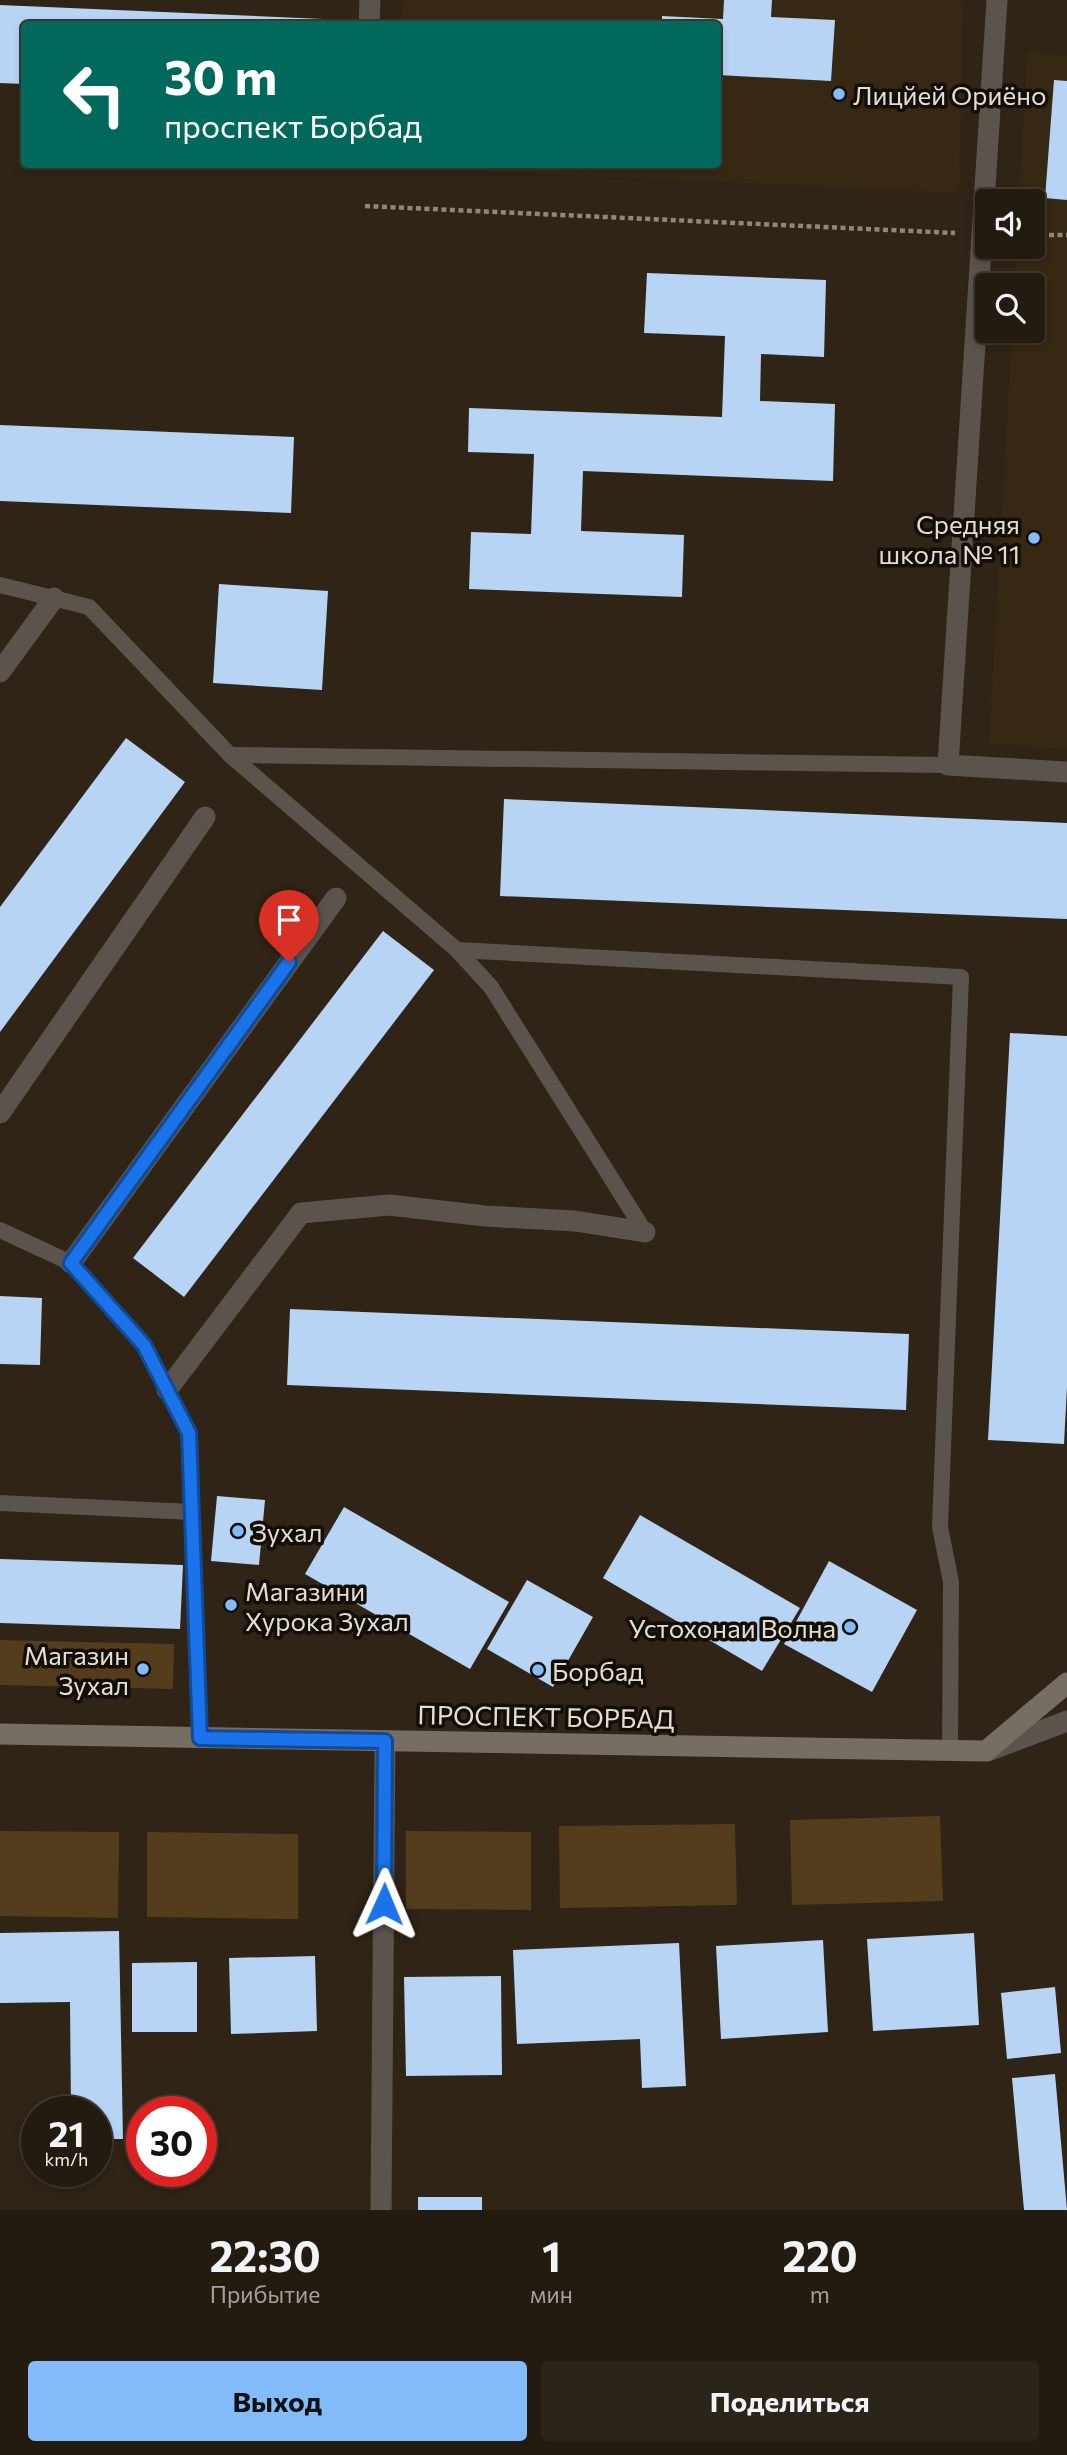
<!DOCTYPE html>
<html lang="ru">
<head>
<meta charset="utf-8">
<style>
	body { margin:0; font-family:Commissioner,sans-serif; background:#2b2419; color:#f1f3f6; height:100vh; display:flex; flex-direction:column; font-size:26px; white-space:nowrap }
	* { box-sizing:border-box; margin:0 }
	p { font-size:23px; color:#a3a19f }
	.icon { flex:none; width:38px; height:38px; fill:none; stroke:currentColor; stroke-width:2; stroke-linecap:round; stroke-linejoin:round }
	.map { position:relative; height:2210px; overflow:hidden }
	.side { display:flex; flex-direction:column; background:#231b10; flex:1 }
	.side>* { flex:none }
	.banner { position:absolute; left:21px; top:21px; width:700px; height:147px; border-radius:7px; box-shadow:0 4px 10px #0003,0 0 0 2px #403930; background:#00695c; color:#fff; overflow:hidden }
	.fabs { position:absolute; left:975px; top:189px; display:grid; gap:14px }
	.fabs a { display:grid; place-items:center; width:70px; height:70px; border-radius:7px; background:#231b10; box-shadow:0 4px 10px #0003,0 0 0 2px #403930; font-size:35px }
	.speed { position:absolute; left:21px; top:2096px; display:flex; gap:14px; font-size:35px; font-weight:700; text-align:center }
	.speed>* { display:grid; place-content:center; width:91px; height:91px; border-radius:50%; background:#231b10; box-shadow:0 4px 10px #0003,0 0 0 2px #403930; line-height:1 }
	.speed small { font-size:18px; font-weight:400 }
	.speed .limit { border:10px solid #d22; background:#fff; color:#111 }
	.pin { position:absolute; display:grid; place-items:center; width:60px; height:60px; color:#fff; margin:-72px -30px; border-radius:50% 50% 50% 0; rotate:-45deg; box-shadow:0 0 7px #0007 }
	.pin .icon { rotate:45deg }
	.me { position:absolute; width:77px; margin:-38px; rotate:1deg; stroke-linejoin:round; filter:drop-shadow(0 0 5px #0008) }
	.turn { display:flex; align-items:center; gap:24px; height:147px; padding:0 28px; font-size:32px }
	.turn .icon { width:91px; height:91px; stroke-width:2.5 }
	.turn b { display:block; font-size:49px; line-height:60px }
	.eta { display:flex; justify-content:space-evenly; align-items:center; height:119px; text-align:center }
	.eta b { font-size:42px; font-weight:700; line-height:49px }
	.primary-button { display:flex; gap:14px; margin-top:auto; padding:14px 28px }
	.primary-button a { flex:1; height:80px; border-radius:7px; background:#83bcfb; color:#111; font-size:28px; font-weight:700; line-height:80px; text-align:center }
	.primary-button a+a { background:#2b2419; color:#f1f3f6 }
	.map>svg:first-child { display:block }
	.built { fill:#372813 }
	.green { fill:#543d1d }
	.building { fill:#b7d4f5 }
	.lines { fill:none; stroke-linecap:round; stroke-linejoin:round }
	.path { stroke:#8f877a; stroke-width:4.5; stroke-dasharray:5 3.5; stroke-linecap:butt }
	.lane { stroke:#5a544d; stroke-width:16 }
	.street { stroke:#5a544d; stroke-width:21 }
	.secondary { stroke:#766e62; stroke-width:21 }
	.route-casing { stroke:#114b97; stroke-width:18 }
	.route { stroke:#1a73e8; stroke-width:12 }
	.poi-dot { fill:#83bcfb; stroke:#130e08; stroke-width:2.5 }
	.labels { text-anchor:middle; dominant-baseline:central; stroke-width:7; stroke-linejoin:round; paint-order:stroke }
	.poi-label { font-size:26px; fill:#e4ddd3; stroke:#130e08; text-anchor:start }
	.street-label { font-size:26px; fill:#e4ddd3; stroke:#130e08 }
</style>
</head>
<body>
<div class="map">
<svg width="1067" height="2210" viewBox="0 0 1067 2210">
	<rect width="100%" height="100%" fill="#2f2415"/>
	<g class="built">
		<path d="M403 0H963L959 193 392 167V164H718V24H401Z"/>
		<path d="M1027 52 1067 55V749L989 744 1012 331H1032V285H1015L1017 247H1032V201H1019Z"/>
	</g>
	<g class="green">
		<path d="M0 1640 174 1644 173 1689 0 1685Z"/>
		<path d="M940 1816 943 1901 792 1905 790 1820Z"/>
		<path d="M735 1824 737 1905 560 1908 559 1826Z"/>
		<path d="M0 1831 119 1832 118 1918 0 1916Z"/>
		<path d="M406 1831 531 1832V1910L406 1909Z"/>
		<path d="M147 1832 298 1834V1919L147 1917Z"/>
	</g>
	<g class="building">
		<path d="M724 0H772L771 17 835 20 831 81 718 75V24H662V16L723 19Z"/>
		<path d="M0 5 347 20V24H24V84L0 83Z"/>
		<path d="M1054 80 1067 81V200L1045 198Z"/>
		<path d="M647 273 826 280 824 357 761 354 760 401 835 404 833 481 583 471 581 531 684 535 682 597 469 589 471 532 531 534 534 454 468 452 469 408 722 417 725 336 644 333Z"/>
		<path d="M0 425 294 437 291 513 0 501Z"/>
		<path d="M219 584 328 591 322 690 213 683Z"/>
		<path d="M126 738 185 782 0 1032V907Z"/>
		<path d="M504 799 1067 823V919L500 896Z"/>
		<path d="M383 931 434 970 184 1297 133 1258Z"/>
		<path d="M1010 1033 1067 1036V1387L1064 1444 988 1440Z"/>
		<path d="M0 1296 42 1298 40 1365 0 1364Z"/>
		<path d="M290 1309 909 1334 906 1410 287 1385Z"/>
		<path d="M217 1496 265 1500 259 1565 211 1561Z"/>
		<path d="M344 1507 509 1602 470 1669 305 1574Z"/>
		<path d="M640 1515 800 1608 762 1671 603 1578Z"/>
		<path d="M0 1559 183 1565 180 1629 0 1623Z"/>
		<path d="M829 1561 917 1610 872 1692 784 1644Z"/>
		<path d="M527 1580 593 1617 553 1687 487 1649Z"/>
		<path d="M119 1931 123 2139H96V2112H71L70 2002 0 2003V1933Z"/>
		<path d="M974 1933 979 2025 873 2031 867 1939Z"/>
		<path d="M823 1940 828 2032 721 2039 716 1946Z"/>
		<path d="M679 1943 686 2086 642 2088 640 2039 517 2044 513 1950Z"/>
		<path d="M315 1956 317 2031 231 2034 229 1958Z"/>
		<path d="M197 1962V2032H132V1963Z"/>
		<path d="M501 1976 502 2075 406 2076 404 1977Z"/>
		<path d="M1055 1987 1061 2053 1007 2059 1001 1993Z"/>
		<path d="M1055 2074 1067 2210H1024L1012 2078Z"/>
		<rect x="418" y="2197" width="64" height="13"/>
	</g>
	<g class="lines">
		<g class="path">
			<path d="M365 206 955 233"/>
			<path d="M1032 235H1067"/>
		</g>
		<g class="lane">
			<path d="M0 585 89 607 230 755 457 950 491 987 645 1232"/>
			<path d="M230 755 948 765"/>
			<path d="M457 950 961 977 940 1527 951 1582 950 1751"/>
			<path d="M0 1230 71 1263 144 1345 189 1432 200 1738"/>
			<path d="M0 1503 192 1512"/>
		</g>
		<g class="street">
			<path d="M997 0 948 765 1067 772"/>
			<path d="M369 24 370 0"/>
			<path d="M0 672 54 598"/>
			<path d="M0 1113 205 817"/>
			<path d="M71 1263 336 898"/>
			<path d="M167 1390 301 1213 389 1205 485 1216 575 1221 645 1232"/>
			<path d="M988 1751 1067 1721"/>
			<path d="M381 2210 385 1741"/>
		</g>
		<path class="secondary" d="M0 1734 986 1751 1067 1683"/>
	</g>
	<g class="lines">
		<defs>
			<path id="route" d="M289 962 71 1263 144 1345 189 1433 200 1738 385 1741 384 1904"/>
		</defs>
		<use href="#route" class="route-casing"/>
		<use href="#route" class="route"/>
	</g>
	<g class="poi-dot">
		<circle cx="839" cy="94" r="7"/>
		<circle cx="1034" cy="538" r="7"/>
		<circle cx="238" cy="1531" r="7"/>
		<circle cx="231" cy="1605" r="7"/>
		<circle cx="850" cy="1627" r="7"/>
		<circle cx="143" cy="1669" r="7"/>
		<circle cx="538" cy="1670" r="7"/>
	</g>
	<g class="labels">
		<g class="poi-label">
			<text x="853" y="94">Лицйей Ориёно</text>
			<text x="1020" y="523" text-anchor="end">Средняя<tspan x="1020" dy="30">школа № 11</tspan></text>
			<text x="252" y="1531">Зухал</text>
			<text x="245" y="1590">Магазини<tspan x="245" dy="30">Хурока Зухал</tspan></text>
			<text x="836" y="1627" text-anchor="end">Устохонаи Волна</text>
			<text x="129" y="1654" text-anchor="end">Магазин<tspan x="129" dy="30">Зухал</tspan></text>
			<text x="552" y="1670">Борбад</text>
		</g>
		<g class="street-label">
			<text transform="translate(546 1716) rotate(1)">ПРОСПЕКТ БОРБАД</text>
		</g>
	</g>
</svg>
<div class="fabs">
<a><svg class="icon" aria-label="sound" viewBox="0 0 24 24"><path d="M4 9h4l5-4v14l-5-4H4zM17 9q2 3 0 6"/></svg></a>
<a><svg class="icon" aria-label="search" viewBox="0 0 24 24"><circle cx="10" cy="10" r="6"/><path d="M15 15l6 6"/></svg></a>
</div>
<div class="speed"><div>21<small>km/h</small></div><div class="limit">30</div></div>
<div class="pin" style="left:289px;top:962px;background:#d93025"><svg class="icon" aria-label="arrive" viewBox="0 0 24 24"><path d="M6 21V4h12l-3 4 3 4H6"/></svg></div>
<svg class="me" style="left:384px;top:1904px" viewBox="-20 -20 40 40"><path d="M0-17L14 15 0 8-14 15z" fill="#1a73e8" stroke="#fff" stroke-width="4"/></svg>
<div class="banner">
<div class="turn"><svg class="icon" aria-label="left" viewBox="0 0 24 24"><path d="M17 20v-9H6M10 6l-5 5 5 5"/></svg><div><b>30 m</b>проспект Борбад</div></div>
</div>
</div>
<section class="side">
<div class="eta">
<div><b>22:30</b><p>Прибытие</p></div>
<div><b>1</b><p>мин</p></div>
<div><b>220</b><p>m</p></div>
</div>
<div class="primary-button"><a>Выход</a><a>Поделиться</a></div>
</section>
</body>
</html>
